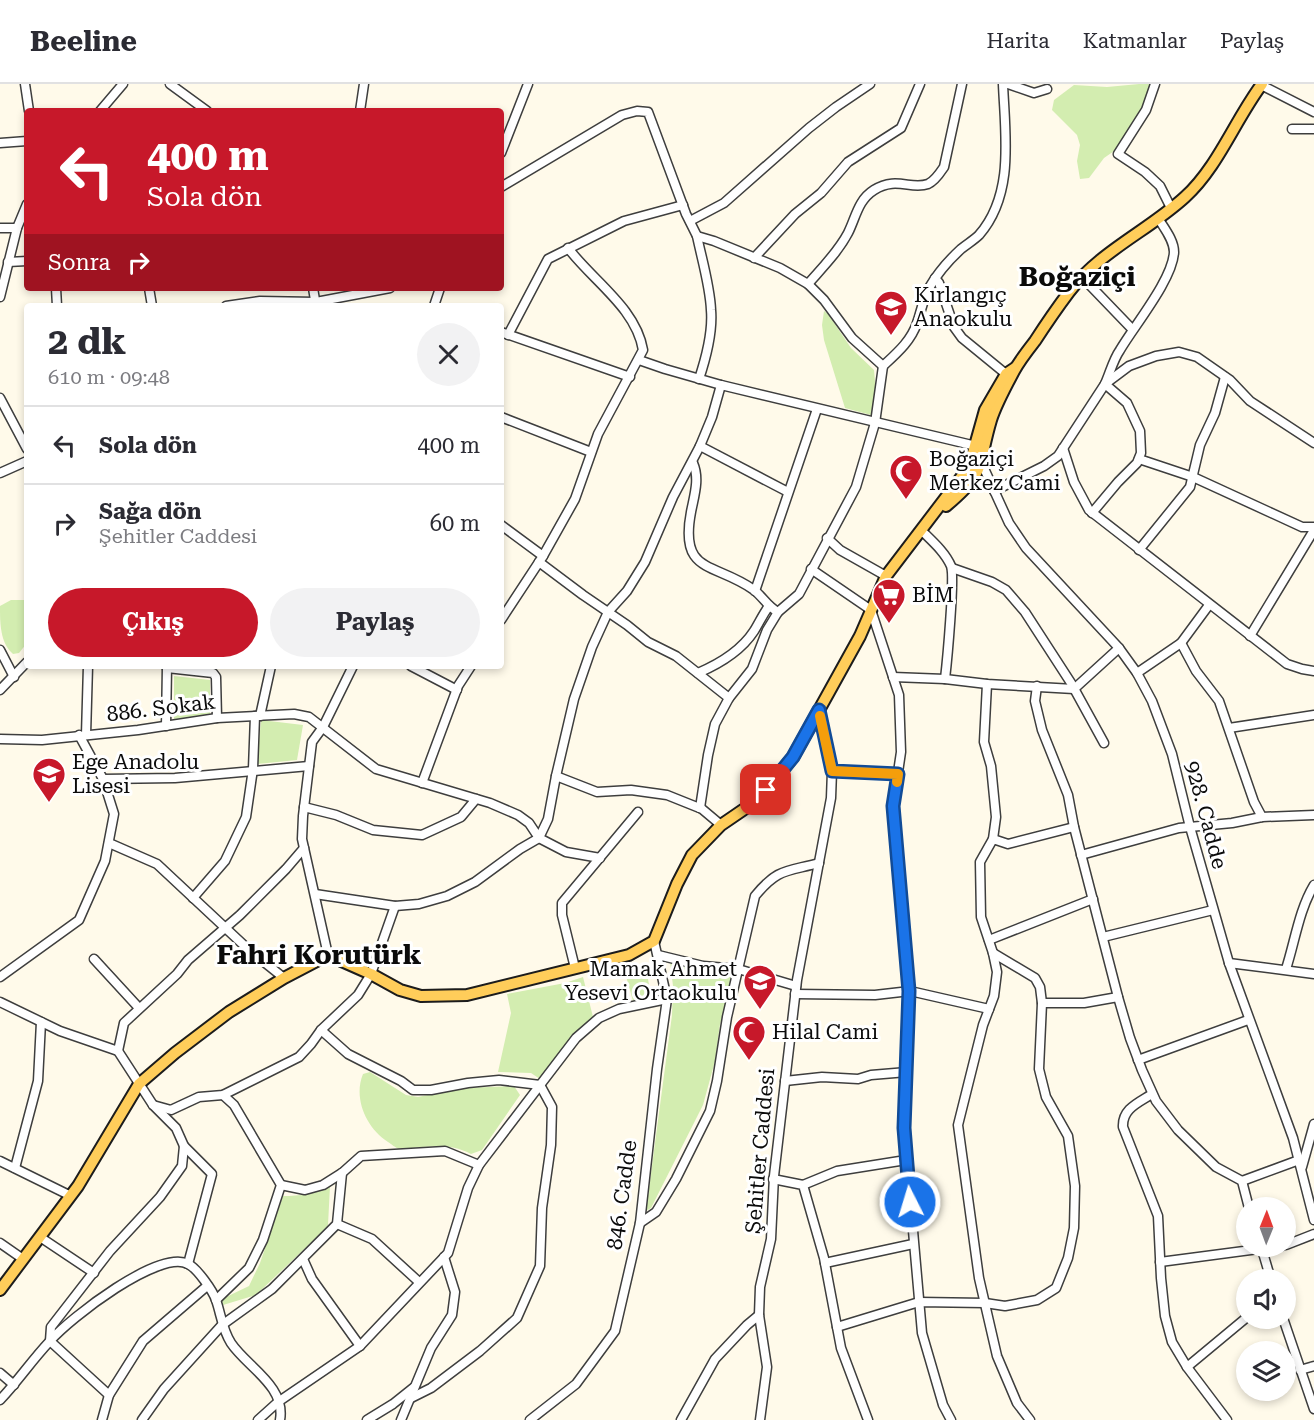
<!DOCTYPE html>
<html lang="tr">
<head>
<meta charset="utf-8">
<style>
	body { margin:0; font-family:"Roboto Serif",serif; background:#f2f2f3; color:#2b2b33; height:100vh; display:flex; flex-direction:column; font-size:22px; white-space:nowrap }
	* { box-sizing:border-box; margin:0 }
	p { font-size:20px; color:#7c7c81 }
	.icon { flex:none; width:33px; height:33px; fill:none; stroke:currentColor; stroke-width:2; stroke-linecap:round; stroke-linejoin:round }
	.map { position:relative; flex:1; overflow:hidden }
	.panel { position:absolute; left:24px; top:219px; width:480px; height:366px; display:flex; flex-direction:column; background:#fff; border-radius:6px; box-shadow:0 3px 9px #0003 }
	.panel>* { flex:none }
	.top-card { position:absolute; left:24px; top:24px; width:480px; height:183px; border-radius:6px; box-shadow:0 3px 9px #0003; background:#c7182a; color:#fff; overflow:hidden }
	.needle { width:39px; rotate:1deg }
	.buttons { position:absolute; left:1236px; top:1113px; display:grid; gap:12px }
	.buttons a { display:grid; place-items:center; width:60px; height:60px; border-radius:50%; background:#fff; box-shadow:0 3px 9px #0003; font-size:30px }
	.pin { position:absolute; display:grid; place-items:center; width:51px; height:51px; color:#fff; margin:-26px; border-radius:12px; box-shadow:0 3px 9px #0006 }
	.me { position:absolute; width:66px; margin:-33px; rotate:355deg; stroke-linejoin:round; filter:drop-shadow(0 0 4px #0008) }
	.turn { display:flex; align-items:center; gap:21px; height:126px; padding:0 24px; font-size:27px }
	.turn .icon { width:78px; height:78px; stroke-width:2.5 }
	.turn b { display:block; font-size:42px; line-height:51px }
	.then { display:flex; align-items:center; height:57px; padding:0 24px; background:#0003; gap:12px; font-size:22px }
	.round { display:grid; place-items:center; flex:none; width:63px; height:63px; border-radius:32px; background:#f2f2f3 }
	.head { display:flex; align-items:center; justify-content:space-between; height:102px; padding:0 24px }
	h1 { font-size:36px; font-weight:700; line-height:45px }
	.primary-button { display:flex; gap:12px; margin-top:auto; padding:12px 24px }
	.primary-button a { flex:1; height:69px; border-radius:36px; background:#c7182a; color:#fff; font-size:24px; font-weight:700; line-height:69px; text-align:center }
	.primary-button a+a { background:#f2f2f3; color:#2b2b33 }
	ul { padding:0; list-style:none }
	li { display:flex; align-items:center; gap:18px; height:78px; padding:0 24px; border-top:2px solid #e1e1e2 }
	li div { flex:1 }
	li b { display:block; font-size:22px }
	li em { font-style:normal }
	header { display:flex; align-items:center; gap:36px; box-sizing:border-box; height:84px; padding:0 30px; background:#fff; border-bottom:2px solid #e1e1e2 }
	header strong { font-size:28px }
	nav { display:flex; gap:33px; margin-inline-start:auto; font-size:21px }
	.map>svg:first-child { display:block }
	.green { fill:#d3edb0 }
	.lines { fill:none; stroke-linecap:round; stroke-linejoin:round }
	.minor-casing { stroke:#3e3e3e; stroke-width:11 }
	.major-casing { stroke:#1c1c1c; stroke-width:14 }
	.minor { stroke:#fff; stroke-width:8 }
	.major { stroke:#ffcd5a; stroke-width:10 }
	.route-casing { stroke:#114b97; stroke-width:15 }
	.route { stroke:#1a73e8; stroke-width:10 }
	.slow { stroke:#f59e0b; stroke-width:10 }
	.labels { text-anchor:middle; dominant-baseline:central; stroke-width:6; stroke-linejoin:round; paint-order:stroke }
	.poi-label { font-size:21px; fill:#0b0b0b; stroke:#fff; text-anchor:start }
	.street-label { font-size:21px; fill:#0b0b0b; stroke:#fff }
	.district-label { font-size:27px; font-weight:bold; fill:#0b0b0b; stroke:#fff }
</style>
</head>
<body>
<header>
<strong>Beeline</strong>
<nav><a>Harita</a><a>Katmanlar</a><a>Paylaş</a></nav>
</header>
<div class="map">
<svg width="1314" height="1336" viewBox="0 0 1314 1336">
	<rect width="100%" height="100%" fill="#fffaea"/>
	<g class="green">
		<path d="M1139 0H1150L1146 21 1117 65 1104 74 1089 94 1080 95 1077 77 1080 61 1077 51 1052 26 1054 16 1074 1 1107 3Z"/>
		<path d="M824 227 828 230 851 264 874 286 876 309 871 331 845 324 824 256 822 241Z"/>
		<path d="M11 516H27V559L19 569 13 570C0 559 0 539 0 522Z"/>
		<path d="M174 592 210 596V631L174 635Z"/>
		<path d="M261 636 303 641 297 676 257 680Z"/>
		<path d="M670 877 716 885 731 890 730 909 720 940 715 977 703 1021 651 1124 646 1127 672 931 673 902Z"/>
		<path d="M629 882 634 883 647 889 651 913 633 917 624 885Z"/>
		<path d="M583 893 593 933 570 955 540 995 531 989 498 988 511 929 507 910 565 899Z"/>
		<path d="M370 988 406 1011 418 1013 462 1004 514 1002 520 1011 482 1066 471 1070C451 1060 435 1062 413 1064 409 1064 403 1066 399 1065 396 1064 391 1060 388 1058 366 1044 353 1014 363 990Z"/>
		<path d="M330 1102 328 1141 320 1150 256 1211 223 1221 222 1215 249 1202 260 1179 283 1112C300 1112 314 1110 330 1102Z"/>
	</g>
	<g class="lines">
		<defs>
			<g id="minor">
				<path d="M25 0 29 27"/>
				<path d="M170 0 207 27"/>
				<path d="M1008 0 1034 9 1047 5"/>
				<path d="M1155 0 1146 26 1118 70 1145 88 1160 102 1171 124"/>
				<path d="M1261 1 1314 28"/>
				<path d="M100 27 123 0"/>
				<path d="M360 27 364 0"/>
				<path d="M1292 45H1314"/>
				<path d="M0 59 27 57"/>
				<path d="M501 69 528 0"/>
				<path d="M501 103 622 31 637 27 648 28 686 130 697 152 714 157 780 184 808 200 824 216 852 254 883 282"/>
				<path d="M690 137 724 119 809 44 836 23 870 0"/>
				<path d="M0 144H17"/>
				<path d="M697 152C702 176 710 202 711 226 713 249 706 274 699 295"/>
				<path d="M754 174 795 130 821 109 848 78 901 44 920 0"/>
				<path d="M8 178 27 177"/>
				<path d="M1081 192 1132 245"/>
				<path d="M935 194 939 199 954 243 962 254 1006 290"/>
				<path d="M808 200C822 184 838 168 848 149 856 133 858 116 874 106 896 92 911 106 928 100 935 97 940 89 944 83L962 0"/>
				<path d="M56 204 57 222"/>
				<path d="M149 204 152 222"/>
				<path d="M313 204 316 222"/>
				<path d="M0 213 17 144 27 120"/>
				<path d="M226 222 260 217 316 218 390 204"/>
				<path d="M434 222 440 204"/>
				<path d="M501 248 630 293"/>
				<path d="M508 251 548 175 624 137 683 121"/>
				<path d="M639 276 665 285 721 301 976 362"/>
				<path d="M883 282C897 269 911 257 917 239 921 228 923 215 929 204 937 190 949 176 961 165 967 160 974 156 979 151 1015 110 1005 50 1003 0"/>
				<path d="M0 314 27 365"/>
				<path d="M501 333 591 368"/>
				<path d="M700 362 788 408"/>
				<path d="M1063 364 1074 398 1089 426 1287 580 1302 585 1314 587"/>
				<path d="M1139 375 1193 393 1302 443H1314"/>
				<path d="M693 379C700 395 694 412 691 428 679 491 715 478 754 506 763 513 768 523 778 528"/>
				<path d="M982 380 1009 439 1026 464 1119 564 1137 589 1152 617 1172 670 1190 743 1229 879 1293 1054 1314 1136"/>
				<path d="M0 389 27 377"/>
				<path d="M994 407 1044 382 1058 372 1105 300 1129 282 1156 272 1179 268 1197 273 1230 296 1250 317 1314 359"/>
				<path d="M1092 429 1118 398 1137 379 1141 369 1140 347 1127 319 1105 300C1110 289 1113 276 1120 266 1134 242 1173 195 1174 168 1174 156 1164 144 1158 134"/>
				<path d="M501 441 543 472"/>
				<path d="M921 446C932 457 945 468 951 482 955 493 947 578 945 595"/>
				<path d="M827 454 840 466 886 492"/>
				<path d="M1139 466 1190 403 1200 361 1215 329 1225 293"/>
				<path d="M539 478 583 511 627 541 648 558 676 572 729 614"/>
				<path d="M952 484 992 498 1006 506 1025 528 1071 599 1104 659"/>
				<path d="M811 485 871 526 899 611 901 668 893 722 910 907 904 1044 922 1249 943 1321 951 1336"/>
				<path d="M755 507 817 325"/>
				<path d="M501 536 543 472 575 415 598 350 643 266C636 224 593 197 568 164"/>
				<path d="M1250 552 1314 446"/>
				<path d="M1181 559 1196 587 1219 617 1254 718 1262 733"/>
				<path d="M0 566 14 593"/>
				<path d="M411 582 457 606"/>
				<path d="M167 584 213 589 216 593 217 634"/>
				<path d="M698 589C719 580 741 567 754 547 759 539 763 530 769 522"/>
				<path d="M1137 589 1181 559 1209 521"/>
				<path d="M893 593 945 595 987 600 1074 605 1119 564"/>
				<path d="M987 600 984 658 991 682 996 733 993 755 980 778 981 833 993 869 997 888 994 912 983 941 958 1041 979 1194 997 1272 1017 1319 1030 1336"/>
				<path d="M1037 602 1035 617 1042 646 1068 711 1074 743 1118 913 1130 954 1142 986 1156 1017 1178 1046 1216 1083 1242 1097 1249 1124"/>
				<path d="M0 606 27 578"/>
				<path d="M260 632 271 582"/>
				<path d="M166 642 167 582"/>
				<path d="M1229 644 1314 631"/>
				<path d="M86 651 88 582"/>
				<path d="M0 655 42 656 138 646 217 634 294 630 309 633 376 685 490 719 518 731 529 739 539 754 566 768 600 774"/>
				<path d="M832 687 898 690"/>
				<path d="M556 692 597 708 631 706 667 711 702 725 721 741"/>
				<path d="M103 695 175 694 309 682"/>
				<path d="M422 699 458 602 471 582"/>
				<path d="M304 723 336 731 373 746 422 751 461 733 476 715"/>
				<path d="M700 724 708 671 715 640 729 614 752 585 767 546 778 528 799 510 856 403 875 339 883 282"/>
				<path d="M993 755 1008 760 1074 743"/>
				<path d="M109 759 157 780 249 866 284 894"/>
				<path d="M1081 771 1179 744 1232 739 1262 733 1314 731"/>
				<path d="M315 810 395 822 419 820 447 812 475 798 520 765 539 754 548 735 556 692 574 615 592 563 608 528 627 507 645 478 673 413 700 362 712 333 721 301"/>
				<path d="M193 814 225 777 246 733 253 685 255 632"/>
				<path d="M1103 853 1213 826"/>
				<path d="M989 856 1093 815"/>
				<path d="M328 871 302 755 303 732 312 658 323 643 353 582"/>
				<path d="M658 871 703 882 738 885 796 902"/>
				<path d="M94 875 139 924"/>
				<path d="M1229 879 1314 890"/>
				<path d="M575 884 562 831V819L638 728"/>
				<path d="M1286 885C1295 857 1299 826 1314 801"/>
				<path d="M0 893 79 836 105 777 114 730 103 695 79 651"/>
				<path d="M795 910 875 911 910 907 989 925"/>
				<path d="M0 918 60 947 118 967 153 1021 176 1044 184 1062 182 1082 160 1113 110 1167 51 1243 50 1257 109 1311"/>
				<path d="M1042 919H1084L1118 913"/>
				<path d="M321 946 348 970 401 997 413 1006H431L468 999 499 996 540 1001"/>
				<path d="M118 967 124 939 177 890 188 876 240 831 286 785 304 764"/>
				<path d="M1138 976 1248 936"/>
				<path d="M785 997 822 993 858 995 871 991 907 988"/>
				<path d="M1152 1010C1138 1019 1122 1025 1123 1043L1158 1132 1161 1194 1165 1232 1172 1258 1187 1283 1227 1336"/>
				<path d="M153 1021 171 1026 199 1013 223 1011 299 973 311 960 321 946 358 911 371 890 395 822"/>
				<path d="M184 1062 212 1090 188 1180"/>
				<path d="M0 1077 71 1112"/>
				<path d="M1302 1083 1314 1040"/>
				<path d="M15 1084 38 997 41 938"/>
				<path d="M773 1095 803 1101 824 1174 841 1264 868 1336"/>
				<path d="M1242 1097 1299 1076"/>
				<path d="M281 1101 305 1106 323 1101 342 1089 361 1072 445 1067 479 1081"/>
				<path d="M803 1101 837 1087 906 1076"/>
				<path d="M640 1139 656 1128 676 1095 710 1027 717 997 727 933 755 812C778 784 786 788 819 779"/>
				<path d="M337 1140 372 1155 419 1198"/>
				<path d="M40 1153 94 1189"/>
				<path d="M0 1159 23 1175"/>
				<path d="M1286 1161 1314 1150"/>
				<path d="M1261 1162 1271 1196"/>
				<path d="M303 1175 312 1195 360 1262"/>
				<path d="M1160 1178 1282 1162"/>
				<path d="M825 1179 913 1160"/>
				<path d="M216 1216 249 1184 263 1156 281 1101 234 1021 223 1011"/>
				<path d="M1283 1234 1314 1325"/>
				<path d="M837 1243 919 1218 985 1219 1005 1222 1037 1216 1056 1204 1068 1174 1074 1144 1075 1102 1068 1052 1046 1013 1039 985 1042 919 1040 903 1035 894 993 869"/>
				<path d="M1187 1283 1246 1234"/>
				<path d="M1300 1286 1314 1282"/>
				<path d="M0 1289 14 1301"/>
				<path d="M411 1314 431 1304 480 1267 517 1234 540 1182 542 1124 551 1061 552 1023 540 1001"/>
				<path d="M0 1316C18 1297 32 1276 50 1257 70 1234 159 1165 188 1180 197 1184 213 1207 216 1216 221 1230 222 1245 231 1259 247 1283 286 1302 280 1336"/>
				<path d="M102 1336 109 1311 143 1257 207 1202"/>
				<path d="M142 1336 164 1305 222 1241 272 1205 337 1140 342 1089"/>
				<path d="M258 1336 278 1318 360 1262 448 1169 468 1104 479 1081 576 954 599 934 619 925 667 915"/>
				<path d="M367 1336 393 1320 413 1304"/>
				<path d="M401 1336 431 1264 452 1231 455 1208 444 1173"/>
				<path d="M530 1336 576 1300 615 1247 640 1139 657 985 667 915 654 857"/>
				<path d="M681 1336 715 1275 747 1241 759 1231"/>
				<path d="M760 1336 767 1283 759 1231 760 1203 771 1155 774 1092 797 896 831 714 832 687 819 626"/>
			</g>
			<g id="major">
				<path d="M946 422C987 388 977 383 991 336 996 320 1006 302 1014 287 1020 276 1028 266 1035 257 1046 240 1057 224 1069 208 1100 167 1148 147 1185 113 1218 83 1235 36 1262 0"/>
				<path d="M0 1206 78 1102 139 1000 175 969 229 928 284 894 328 871 371 890 400 906 421 912 467 911 629 871 654 857 677 800 692 771 721 741 759 715 793 673 860 552 886 492 969 383 985 326 1006 290 1015 284"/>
			</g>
		</defs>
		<use href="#minor" class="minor-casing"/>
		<use href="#major" class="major-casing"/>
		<use href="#minor" class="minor"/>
		<use href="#major" class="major"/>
	</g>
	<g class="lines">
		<defs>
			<path id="route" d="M766 706 793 673 819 626 832 687 898 690 893 722 909 907 904 1044 910 1118"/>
		</defs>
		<use href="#route" class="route-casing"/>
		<use href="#route" class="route"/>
		<path class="slow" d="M820 632 832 687 898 690 897 698"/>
	</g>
	<defs>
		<symbol id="school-pin" viewBox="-11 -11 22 30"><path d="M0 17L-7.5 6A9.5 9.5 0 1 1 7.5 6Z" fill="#c7182a" stroke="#fff"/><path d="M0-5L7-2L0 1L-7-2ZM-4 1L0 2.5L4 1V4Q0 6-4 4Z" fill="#fff"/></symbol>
		<symbol id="mosque-pin" viewBox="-11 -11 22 30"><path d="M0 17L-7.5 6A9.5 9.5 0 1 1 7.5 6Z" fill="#c7182a" stroke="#fff"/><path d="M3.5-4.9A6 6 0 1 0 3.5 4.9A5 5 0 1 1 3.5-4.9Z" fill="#fff"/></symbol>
		<symbol id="supermarket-pin" viewBox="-11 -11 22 30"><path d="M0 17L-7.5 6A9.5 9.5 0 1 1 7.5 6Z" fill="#c7182a" stroke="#fff"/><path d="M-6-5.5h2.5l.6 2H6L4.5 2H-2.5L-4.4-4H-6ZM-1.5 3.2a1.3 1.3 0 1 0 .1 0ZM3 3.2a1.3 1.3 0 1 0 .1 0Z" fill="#fff"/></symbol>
	</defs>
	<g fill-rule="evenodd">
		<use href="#school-pin" x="872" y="204" width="38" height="52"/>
		<use href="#mosque-pin" x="887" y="368" width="38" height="52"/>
		<use href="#supermarket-pin" x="870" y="492" width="38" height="52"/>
		<use href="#school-pin" x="30" y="671" width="38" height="52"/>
		<use href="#school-pin" x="741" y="878" width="38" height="52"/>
		<use href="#mosque-pin" x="730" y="929" width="38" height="52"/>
	</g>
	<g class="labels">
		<g class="poi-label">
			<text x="914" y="211">Kırlangıç<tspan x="914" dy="24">Anaokulu</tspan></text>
			<text x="929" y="375">Boğaziçi<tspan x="929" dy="24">Merkez Cami</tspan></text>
			<text x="912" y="511">BİM</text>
			<text x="72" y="678">Ege Anadolu<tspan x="72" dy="24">Lisesi</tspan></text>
			<text x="737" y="885" text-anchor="end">Mamak Ahmet<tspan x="737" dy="24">Yesevi Ortaokulu</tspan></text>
			<text x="772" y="948">Hilal Cami</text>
		</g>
		<g class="street-label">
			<text transform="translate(161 624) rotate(-7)">886. Sokak</text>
			<text transform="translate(1206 731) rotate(75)">928. Cadde</text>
			<text transform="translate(760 1067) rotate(-85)">Şehitler Caddesi</text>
			<text transform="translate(622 1111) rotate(-82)">846. Cadde</text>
		</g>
		<g class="district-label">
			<text x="1077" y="193">Boğaziçi</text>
			<text x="319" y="871">Fahri Korutürk</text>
		</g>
	</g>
</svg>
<div class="buttons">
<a><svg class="needle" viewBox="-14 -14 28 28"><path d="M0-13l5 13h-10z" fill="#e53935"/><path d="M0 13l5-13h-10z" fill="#7c7c81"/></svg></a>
<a><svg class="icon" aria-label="sound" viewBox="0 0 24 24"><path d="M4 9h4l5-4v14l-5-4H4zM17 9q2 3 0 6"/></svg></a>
<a><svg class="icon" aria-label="layers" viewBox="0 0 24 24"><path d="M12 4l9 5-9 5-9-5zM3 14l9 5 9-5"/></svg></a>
</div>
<div class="pin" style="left:766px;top:706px;background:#d93025"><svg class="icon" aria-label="arrive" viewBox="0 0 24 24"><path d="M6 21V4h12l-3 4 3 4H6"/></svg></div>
<svg class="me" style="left:910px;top:1118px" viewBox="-20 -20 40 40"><circle r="17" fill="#1a73e8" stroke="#fff" stroke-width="3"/><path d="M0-11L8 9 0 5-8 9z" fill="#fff"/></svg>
<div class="top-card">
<div class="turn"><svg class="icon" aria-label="left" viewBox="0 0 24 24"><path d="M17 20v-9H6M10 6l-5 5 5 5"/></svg><div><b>400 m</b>Sola dön</div></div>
<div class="then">Sonra<svg class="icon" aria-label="right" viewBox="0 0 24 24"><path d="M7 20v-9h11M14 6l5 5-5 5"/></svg></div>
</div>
<section class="panel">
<div class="head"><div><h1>2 dk</h1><p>610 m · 09:48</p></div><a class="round"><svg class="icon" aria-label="close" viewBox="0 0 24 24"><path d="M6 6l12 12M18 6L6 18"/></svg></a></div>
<ul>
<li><svg class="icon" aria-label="left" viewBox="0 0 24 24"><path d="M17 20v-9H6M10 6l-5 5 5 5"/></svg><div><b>Sola dön</b></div><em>400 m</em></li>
<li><svg class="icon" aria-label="right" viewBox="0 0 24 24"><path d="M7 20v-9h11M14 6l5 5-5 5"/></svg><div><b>Sağa dön</b><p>Şehitler Caddesi</p></div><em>60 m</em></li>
</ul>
<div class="primary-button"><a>Çıkış</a><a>Paylaş</a></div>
</section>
</div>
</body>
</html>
